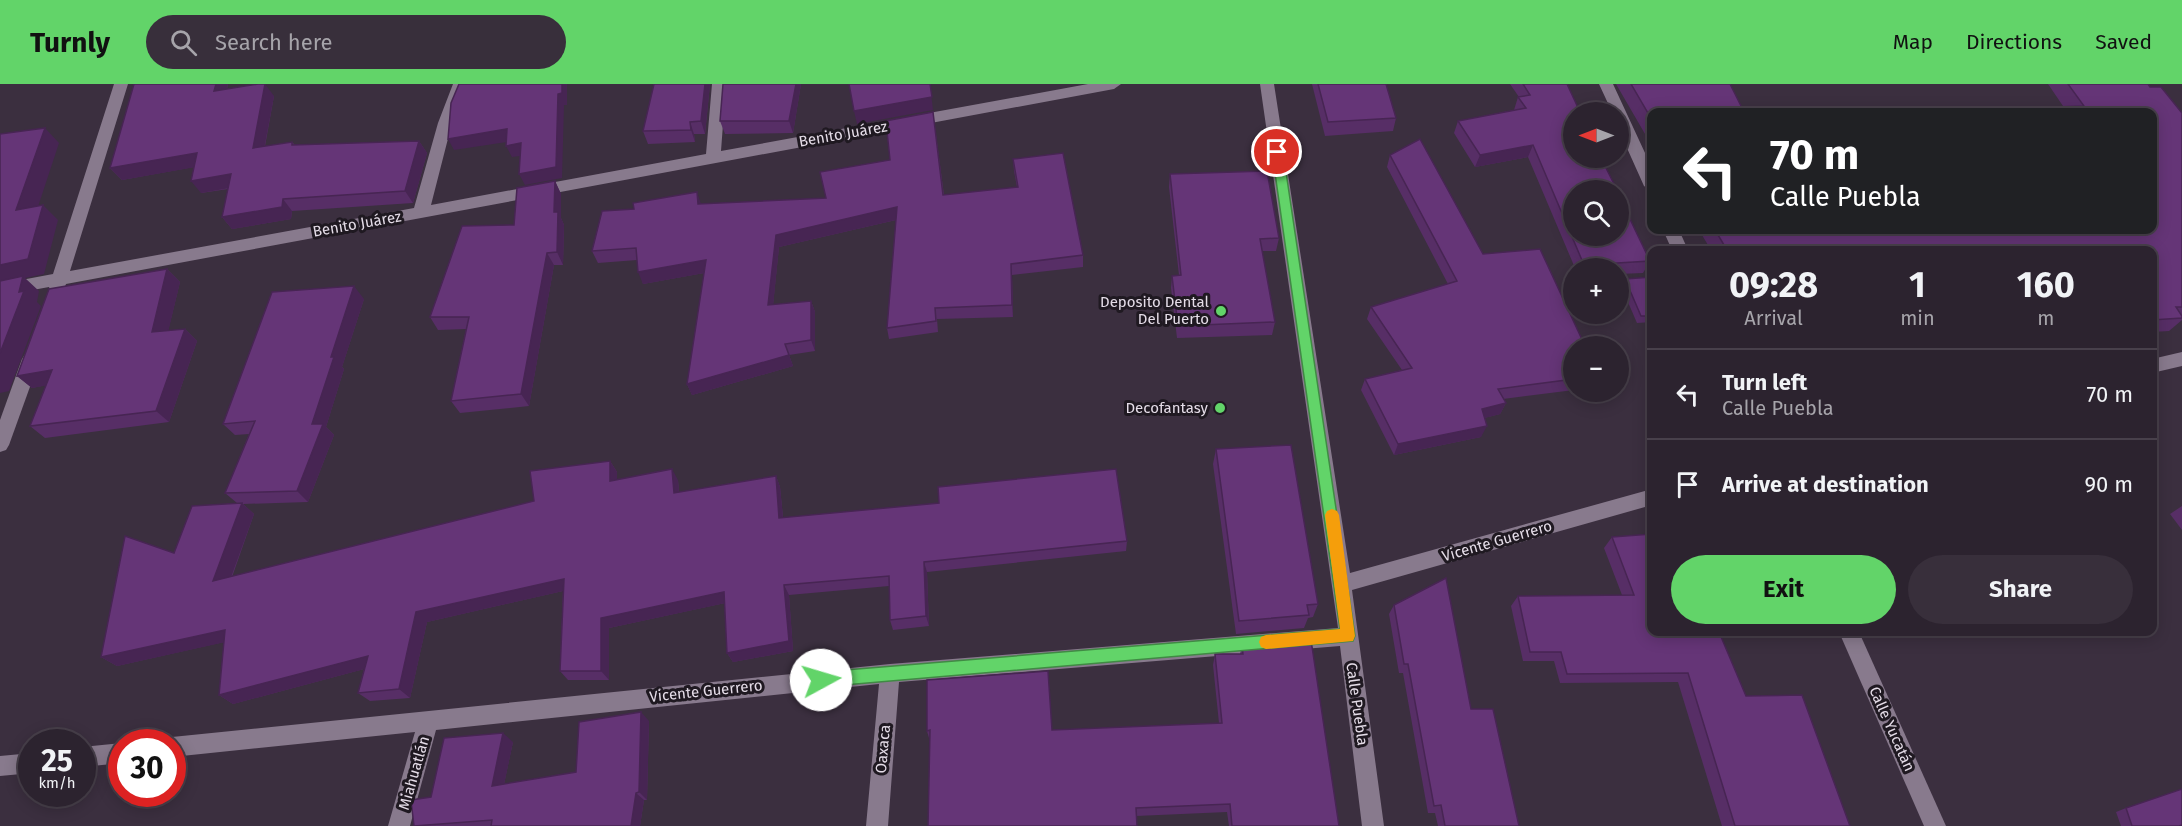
<!DOCTYPE html>
<html lang="en">
<head>
<meta charset="utf-8">
<style>
	body { margin:0; font-family:"Fira Sans",sans-serif; background:#382f3b; color:#f1f3f6; height:100vh; display:flex; flex-direction:column; font-size:22px; white-space:nowrap }
	* { box-sizing:border-box; margin:0 }
	p { font-size:20px; color:#a6a4aa }
	.icon { flex:none; width:33px; height:33px; fill:none; stroke:currentColor; stroke-width:2; stroke-linecap:round; stroke-linejoin:round }
	.map { position:relative; flex:1; overflow:hidden }
	.panel { position:absolute; left:1647px; top:162px; width:510px; height:390px; display:flex; flex-direction:column; background:#2c232f; border-radius:12px; box-shadow:0 3px 15px #0003,0 0 0 2px #48404b }
	.panel>* { flex:none }
	.guide { position:absolute; left:1647px; top:24px; width:510px; height:126px; border-radius:12px; box-shadow:0 3px 15px #0003,0 0 0 2px #48404b; background:#202124; color:#fff; overflow:hidden }
	.needle { width:39px; rotate:270deg }
	.buttons { position:absolute; left:1563px; top:18px; display:grid; gap:12px }
	.buttons a { display:grid; place-items:center; width:66px; height:66px; border-radius:50%; background:#2c232f; box-shadow:0 3px 15px #0003,0 0 0 2px #48404b; font-size:30px }
	.speed { position:absolute; left:18px; top:645px; display:flex; gap:12px; font-size:30px; font-weight:700; text-align:center }
	.speed>* { display:grid; place-content:center; width:78px; height:78px; border-radius:50%; background:#2c232f; box-shadow:0 3px 15px #0003,0 0 0 2px #48404b; line-height:1 }
	.speed small { font-size:15px; font-weight:400 }
	.speed .limit { border:9px solid #d22; background:#fff; color:#111 }
	.pin { position:absolute; display:grid; place-items:center; width:51px; height:51px; color:#fff; margin:-26px; border:3px solid #fff; border-radius:50%; box-shadow:0 2px 6px #0007 }
	.me { position:absolute; width:66px; margin:-33px; rotate:84deg; stroke-linejoin:round; filter:drop-shadow(0 0 4px #0008) }
	.turn { display:flex; align-items:center; gap:21px; height:126px; padding:0 24px; font-size:27px }
	.turn .icon { width:78px; height:78px; stroke-width:2.5 }
	.turn b { display:block; font-size:42px; line-height:51px }
	.eta { display:flex; justify-content:space-evenly; align-items:center; height:102px; text-align:center }
	.eta b { font-size:36px; font-weight:700; line-height:42px }
	.button { display:flex; gap:12px; margin-top:auto; padding:12px 24px }
	.button a { flex:1; height:69px; border-radius:36px; background:#62d469; color:#111; font-size:24px; font-weight:700; line-height:69px; text-align:center }
	.button a+a { background:#382f3b; color:#f1f3f6 }
	ul { padding:0; list-style:none }
	li { display:flex; align-items:center; gap:18px; height:90px; padding:0 24px; border-top:2px solid #48404b }
	li div { flex:1 }
	li b { display:block; font-size:22px }
	li em { font-style:normal }
	header { display:flex; align-items:center; gap:36px; box-sizing:border-box; height:84px; padding:0 30px; background:#62d469; color:#111 }
	header strong { font-size:28px }
	nav { display:flex; gap:33px; margin-inline-start:auto; font-size:21px }
	.search { width:420px; height:54px; background:#382f3b; display:flex; align-items:center; gap:15px; box-sizing:border-box; padding:0 21px; border-radius:33px; color:#a6a4aa; font-size:22px }
	.map>svg:first-child { display:block }
	.lines { fill:none; stroke-linecap:round; stroke-linejoin:round }
	.minor { fill:#887a8d; fill-rule:evenodd }
	.wall { fill:#572e66 }
	.shaded-wall { fill:#472553 }
	.building { fill:#653577; stroke:#472553; stroke-width:1.5 }
	.route { fill:#62d469; stroke:#408a44; stroke-width:1.5 }
	.slow { fill:#f59e0b }
	.poi-dot { fill:#62d469; stroke:#1f1921; stroke-width:2 }
	.labels { text-anchor:middle; dominant-baseline:central; stroke-width:6; stroke-linejoin:round; paint-order:stroke }
	.street-label { font-size:15px; fill:#e5dde8; stroke:#1f1921 }
	.poi-label { font-size:15px; fill:#e5dde8; stroke:#1f1921; text-anchor:end }
</style>
</head>
<body>
<header>
<strong>Turnly</strong>
<div class="search"><svg class="icon" aria-label="search" viewBox="0 0 24 24"><circle cx="10" cy="10" r="6"/><path d="M15 15l6 6"/></svg>Search here</div>
<nav><a>Map</a><a>Directions</a><a>Saved</a></nav>
</header>
<div class="map">
<svg width="2182" height="742" viewBox="0 0 2182 742">
	<rect width="100%" height="100%" fill="#3b2f3f"/>
	<g class="lines">
		<g class="minor">
			<path d="M114 0H128L70 187 414 124 438 39 453 0H467L452 39 431 121 706 70 712 0H726L721 67 1088 0H1121L1114 5 66 200 63 208 57 210 51 208 49 203 0 212V200L53 190Z"/>
			<path d="M1260 0H1274L1350 489 1652 405V421L1352 506 1384 742H1362L1340 562 899 598 888 742H866L879 600 436 646 410 742H388L415 648 172 673V658H163L172 653 890 580 1338 544Z"/>
			<path d="M1599 0H1613L1652 84V107L1644 102 1618 44V28H1612Z"/>
			<path d="M1663 146H1679L1688 166H1672Z"/>
			<path d="M31 268 37 270 40 275 9 361 6 366 0 368V336L22 275 25 270Z"/>
			<path d="M2182 268V282L2152 289V275Z"/>
			<path d="M1839 548H1859L1946 742H1924Z"/>
			<path d="M122 659V679L82 683V663Z"/>
			<path d="M32 669V689L0 692V672Z"/>
		</g>
	</g>
	<g class="wall">
		<path d="M134 0H228L227 5 274 12 265 62 292 58 295 61 419 57 427 69 413 119 292 127 291 135 232 145 222 133 228 105 201 109 194 83 122 96 110 84Z"/>
		<path d="M654 0H710L705 50H694L695 58 648 60 643 47Z"/>
		<path d="M801 0 793 49 725 50 720 37Z"/>
		<path d="M1312 0H1386L1396 34 1393 47 1325 52Z"/>
		<path d="M1510 0H1567L1650 177 1643 189 1618 190V184H1575L1528 73 1475 83 1454 49 1458 37 1514 26 1518 13H1519Z"/>
		<path d="M1616 0H1730L1652 28V62Z"/>
		<path d="M2048 0H2148L2150 3 2182 29V236L2169 247 2152 248V166H1711L1699 146H2152V28H2050L2055 23 2063 22Z"/>
		<path d="M933 28 944 111 1017 103 1014 87 1013 75 1083 171V183L1012 191 1013 233 937 235 938 248 889 255 887 244 896 136 779 163 773 221 811 217 815 228V267L789 271 793 282 692 311 687 300 704 189 643 200 637 176 598 179 592 167 634 125 701 120 826 114 890 76 887 50H882L880 38Z"/>
		<path d="M1390 71 1483 170 1574 262V306L1503 315 1506 319 1500 330 1484 334 1481 353 1394 371 1361 306 1365 295 1402 286 1367 235 1371 223 1448 200 1387 83Z"/>
		<path d="M1170 90 1279 154 1276 167H1262L1275 238 1272 251 1177 254 1171 204 1172 192 1179 191 1169 103Z"/>
		<path d="M555 97 561 110V134L564 141 563 181H554L529 322 460 329 451 317 466 245 438 246 430 233Z"/>
		<path d="M167 185 180 198 168 247 185 245 197 257 169 338 45 354 30 342 46 301 32 304 17 292Z"/>
		<path d="M1652 193V238L1637 239 1621 202 1625 195Z"/>
		<path d="M364 215 342 283 344 285 326 343 334 351 308 418 243 420 254 430 232 493 534 417 610 377 617 388V396H678L679 408 776 392 780 403 783 433 1127 457 1126 467 927 488 929 542 893 546 890 536 889 502 789 511 793 567 733 578 727 569 725 519 609 544V596H568L560 587 563 507 427 538 410 614 370 617 358 609 364 585 233 620 219 611 224 558 117 582 101 573 174 469 237 419 225 409 249 350 235 351 223 340Z"/>
		<path d="M1216 365 1318 520 1313 533 1308 534 1304 544 1236 550 1213 380Z"/>
		<path d="M2182 422V446L2170 430Z"/>
		<path d="M1612 453 1746 612 1850 742H1722L1678 598 1560 599 1554 577H1523L1511 522 1518 512 1622 511 1604 464Z"/>
		<path d="M1394 521 1471 625 1519 742H1438L1435 729H1428L1403 589H1399L1389 530Z"/>
		<path d="M1242 562 1339 742H1229L1227 728 1136 732 929 654 927 647 1052 646 1219 639 1213 581 1215 570H1240Z"/>
		<path d="M649 637 647 716H644L640 742H414L431 713 513 658 504 700 576 688Z"/>
		<path d="M2126 724 2180 742H2121L2116 728Z"/>
	</g>
	<g class="shaded-wall">
		<path d="M216 0H228L224 19 214 7Z"/>
		<path d="M265 0 274 12 262 76 253 64Z"/>
		<path d="M562 0H567V21H564L562 94 525 101 519 90 558 10Z"/>
		<path d="M705 0H710L705 50 701 37Z"/>
		<path d="M796 0H801L793 49 789 37Z"/>
		<path d="M930 0 933 26 857 40 854 27Z"/>
		<path d="M690 38 694 50 695 58 691 46Z"/>
		<path d="M45 44 59 59 32 141 16 126Z"/>
		<path d="M507 45 513 57 454 66 448 55Z"/>
		<path d="M419 57 427 69 413 119 405 107Z"/>
		<path d="M521 59 527 71 512 73 506 62Z"/>
		<path d="M1533 61 1528 73 1475 83 1480 71Z"/>
		<path d="M197 69 207 81 122 96 110 84Z"/>
		<path d="M231 90 241 102 201 109 191 97Z"/>
		<path d="M555 97 561 110V134L564 141 563 181 557 168 554 128Z"/>
		<path d="M697 108 701 120H698Z"/>
		<path d="M283 115 292 127 291 135 232 145 222 133Z"/>
		<path d="M43 121 58 136 44 190 25 194 39 207 37 218 41 222 9 307 0 309V269L19 208 0 200V181Z"/>
		<path d="M897 123 900 135 779 163 772 233 768 221 776 151Z"/>
		<path d="M547 169 554 181 529 322 521 310Z"/>
		<path d="M706 176 710 188 643 200 638 188Z"/>
		<path d="M1011 180 1012 191 1013 233 1012 221Z"/>
		<path d="M167 185 180 198 165 261 152 248Z"/>
		<path d="M354 202 364 215 342 283 344 285 326 343 334 351 308 418 297 407 312 340 331 273Z"/>
		<path d="M811 217 815 228V267L811 256Z"/>
		<path d="M185 245 197 257 169 338 156 327Z"/>
		<path d="M785 260 793 282 692 311 687 300Z"/>
		<path d="M52 286 67 298 32 304 17 292Z"/>
		<path d="M1506 319 1500 330 1477 336 1482 325Z"/>
		<path d="M1487 342 1481 353 1394 371 1398 360Z"/>
		<path d="M610 377 617 388V408L610 397Z"/>
		<path d="M672 385 678 396 680 420 674 409Z"/>
		<path d="M776 392 780 403 784 444 779 434Z"/>
		<path d="M242 419 254 430 226 507 213 497Z"/>
		<path d="M924 478 927 488 929 542 926 532Z"/>
		<path d="M564 495 572 505 427 538 410 614 399 605 416 528Z"/>
		<path d="M784 501 789 511 793 567 733 578 727 569Z"/>
		<path d="M724 508 730 518 609 544V596L601 587V534Z"/>
		<path d="M225 546 239 555 117 582 101 573Z"/>
		<path d="M368 572 379 581 233 620 219 611Z"/>
		<path d="M641 628 649 637 647 716 639 708Z"/>
		<path d="M503 649 513 658 502 710 492 702Z"/>
		<path d="M636 709 644 716 640 742H631Z"/>
	</g>
	<g class="building">
		<path d="M134 0H216L214 7 258 0H265L253 64 292 58V61L419 57 405 107 283 115 282 123 222 133 231 90 191 97 197 69 110 84Z"/>
		<path d="M459 0H562V9L558 10 556 83 519 90 521 59 506 62 507 45 448 55 451 19Z"/>
		<path d="M654 0H705L701 37 690 38 691 46 643 47Z"/>
		<path d="M723 0H796L789 37H720Z"/>
		<path d="M849 0H930L932 13 854 27Z"/>
		<path d="M1318 0H1386L1396 34 1328 38Z"/>
		<path d="M1523 0H1567L1580 28H1574V74H1601L1617 106H1574V152H1618V110L1650 177 1584 181 1533 61 1480 71 1458 37 1526 24 1518 13 1530 11Z"/>
		<path d="M1631 0H1730L1744 28H1652V36Z"/>
		<path d="M2068 0H2148L2150 3H2161L2182 29V223H2176L2182 232V234L2152 236V166H1783L1780 162 1738 166H1727L1715 146H2152V28H2059L2055 23 2084 22Z"/>
		<path d="M933 28 943 111 1018 103 1013 75 1063 69 1083 171 1011 180 1012 221 935 224 936 237 887 244 897 123 776 151 768 221 811 217V256L785 260 789 271 687 300 706 176 638 188 636 164 592 167 602 127 634 125 633 119 697 108 698 120 826 114 820 88 890 76 886 38H880Z"/>
		<path d="M45 44 16 126 43 121 28 175 0 181V50Z"/>
		<path d="M1420 55 1483 170 1540 165 1585 262H1574V295L1498 305 1506 319 1482 325 1487 342 1398 360 1365 295 1412 284 1371 223 1457 197 1390 71Z"/>
		<path d="M1267 87 1279 154 1260 155 1275 238 1178 242 1172 192 1181 191 1170 90Z"/>
		<path d="M555 97 554 128H558L557 168 547 169 521 310 451 317 469 233H430L462 142 514 141 517 104Z"/>
		<path d="M167 185 152 248 185 245 156 327 30 342 52 286 17 292 49 205Z"/>
		<path d="M23 192 19 208 24 207 0 269V197Z"/>
		<path d="M1652 193V232H1641L1625 195Z"/>
		<path d="M354 202 331 273H334L312 340H323L297 407 225 409 255 337 223 340 272 208Z"/>
		<path d="M1291 361 1318 520 1307 521 1309 531 1239 537 1216 365Z"/>
		<path d="M610 377V397L672 385 674 409 776 392 779 434 939 419 938 403 1116 385 1127 457 924 478 926 532 890 536 889 492 784 501 789 557 727 569 724 508 601 534V587H560L564 495 416 528 399 605 358 609 368 572 219 611 225 546 101 573 125 452 174 469 192 422 242 419 213 497 534 417 530 387Z"/>
		<path d="M1652 450V548H1719L1746 612 1802 611 1850 742H1735L1688 589 1567 590 1561 568H1530L1518 512 1634 511 1612 453Z"/>
		<path d="M1446 494 1471 625H1493L1519 742H1445L1441 721 1434 722 1408 580H1404L1394 521Z"/>
		<path d="M1311 556 1339 742H1232L1230 720 1136 724 1137 742H928L930 646 927 647V596L1048 587 1052 646 1222 639 1215 570H1243L1242 562Z"/>
		<path d="M641 628 639 708 636 709 631 742H491L492 736 414 742 411 716 431 713 444 654 503 649 492 702 576 688 579 638Z"/>
		<path d="M2182 705V741L2179 742H2132L2126 724Z"/>
	</g>
	<path class="route" d="M1277 64 1283 68 1355 552 1353 557 821 603 816 601 813 596 816 591 821 588 1340 545 1272 68Z"/>
	<path class="slow" d="M1332 425 1337 427 1339 431 1355 552 1353 557 1266 565 1261 563 1259 558 1261 553 1266 551 1340 545 1325 431 1327 427Z"/>
	<g class="poi-dot">
		<circle cx="1221" cy="227" r="6"/>
		<circle cx="1220" cy="324" r="6"/>
	</g>
	<g class="labels">
		<g class="street-label">
			<text transform="translate(843 50) rotate(-10)">Benito Juárez</text>
			<text transform="translate(357 140) rotate(-10)">Benito Juárez</text>
			<text transform="translate(1497 457) rotate(-16)">Vicente Guerrero</text>
			<text transform="translate(706 607) rotate(-6)">Vicente Guerrero</text>
			<text transform="translate(1357 620) rotate(82)">Calle Puebla</text>
			<text transform="translate(1892 645) rotate(66)">Calle Yucatán</text>
			<text transform="translate(883 665) rotate(-85)">Oaxaca</text>
			<text transform="translate(414 689) rotate(-74)">Miahuatlán</text>
		</g>
		<g class="poi-label">
			<text x="1209" y="218">Deposito Dental<tspan x="1209" dy="17">Del Puerto</tspan></text>
			<text x="1208" y="324">Decofantasy</text>
		</g>
	</g>
</svg>
<div class="buttons">
<a><svg class="needle" viewBox="-14 -14 28 28"><path d="M0-13l5 13h-10z" fill="#e53935"/><path d="M0 13l5-13h-10z" fill="#a6a4aa"/></svg></a>
<a><svg class="icon" aria-label="search" viewBox="0 0 24 24"><circle cx="10" cy="10" r="6"/><path d="M15 15l6 6"/></svg></a>
<a>+</a>
<a>−</a>
</div>
<div class="speed"><div>25<small>km/h</small></div><div class="limit">30</div></div>
<div class="pin" style="left:1277px;top:68px;background:#d93025"><svg class="icon" aria-label="arrive" viewBox="0 0 24 24"><path d="M6 21V4h12l-3 4 3 4H6"/></svg></div>
<svg class="me" style="left:821px;top:596px" viewBox="-20 -20 40 40"><circle r="19" fill="#fff"/><path d="M0-13L10 11 0 6-10 11z" fill="#62d469"/></svg>
<div class="guide">
<div class="turn"><svg class="icon" aria-label="left" viewBox="0 0 24 24"><path d="M17 20v-9H6M10 6l-5 5 5 5"/></svg><div><b>70 m</b>Calle Puebla</div></div>
</div>
<section class="panel">
<div class="eta">
<div><b>09:28</b><p>Arrival</p></div>
<div><b>1</b><p>min</p></div>
<div><b>160</b><p>m</p></div>
</div>
<ul>
<li><svg class="icon" aria-label="left" viewBox="0 0 24 24"><path d="M17 20v-9H6M10 6l-5 5 5 5"/></svg><div><b>Turn left</b><p>Calle Puebla</p></div><em>70 m</em></li>
<li><svg class="icon" aria-label="arrive" viewBox="0 0 24 24"><path d="M6 21V4h12l-3 4 3 4H6"/></svg><div><b>Arrive at destination</b></div><em>90 m</em></li>
</ul>
<div class="button"><a>Exit</a><a>Share</a></div>
</section>
</div>
</body>
</html>
